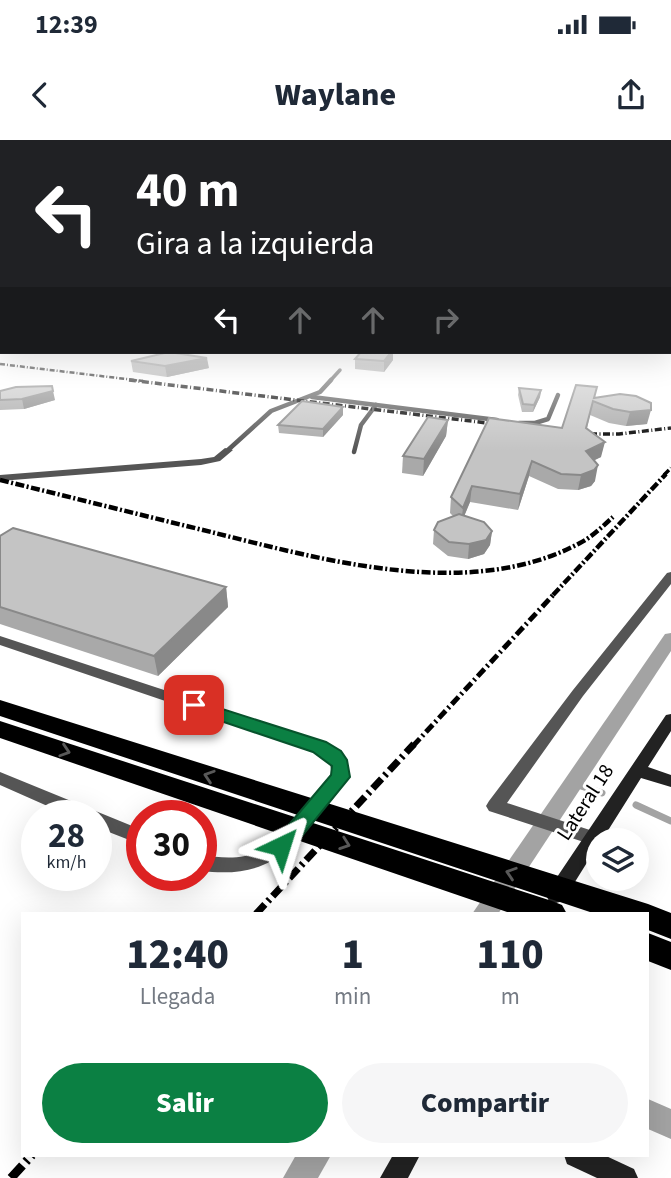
<!DOCTYPE html>
<html lang="es">
<head>
<meta charset="utf-8">
<style>
	body { margin:0; font-family:"Source Sans 3",sans-serif; background:#f6f6f7; color:#1f2937; height:100vh; display:flex; flex-direction:column; font-size:26px; white-space:nowrap }
	* { box-sizing:border-box; margin:0 }
	p { font-size:23px; color:#747a83 }
	.icon { flex:none; width:38px; height:38px; fill:none; stroke:currentColor; stroke-width:2; stroke-linecap:round; stroke-linejoin:round }
	.map { position:relative; flex:1; overflow:hidden }
	.sheet { position:absolute; left:21px; top:772px; width:628px; height:245px; display:flex; flex-direction:column; background:#fff; border-radius:0px; box-shadow:0 7px 28px #0002 }
	.sheet>* { flex:none }
	.top-card { position:absolute; left:0px; top:0px; width:672px; height:214px; box-shadow:0 7px 28px #0002; background:#202124; color:#fff; overflow:hidden }
	.fabs { position:absolute; left:586px; top:688px; display:grid; gap:14px }
	.fabs a { display:grid; place-items:center; width:63px; height:63px; border-radius:50%; background:#fff; box-shadow:0 7px 28px #0002; font-size:35px }
	.speed { position:absolute; left:21px; top:660px; display:flex; gap:14px; font-size:35px; font-weight:700; text-align:center }
	.speed>* { display:grid; place-content:center; width:91px; height:91px; border-radius:50%; background:#fff; box-shadow:0 7px 28px #0002; line-height:1 }
	.speed small { font-size:18px; font-weight:400 }
	.speed .limit { border:10px solid #d22; background:#fff; color:#111 }
	.pin { position:absolute; display:grid; place-items:center; width:60px; height:60px; color:#fff; margin:-30px; border-radius:14px; box-shadow:0 4px 10px #0006 }
	.me { position:absolute; width:77px; margin:-38px; rotate:41deg; stroke-linejoin:round; filter:drop-shadow(0 0 5px #0008) }
	.turn { display:flex; align-items:center; gap:24px; height:147px; padding:0 21px; font-size:32px }
	.turn .icon { width:91px; height:91px; stroke-width:2.5 }
	.turn b { display:block; font-size:49px; line-height:60px }
	.lanes { display:flex; align-items:center; height:66px; padding:0 21px; background:#0003; justify-content:center; gap:35px; direction:ltr }
	.lanes .off { opacity:.35 }
	.eta { display:flex; justify-content:space-evenly; align-items:center; height:119px; text-align:center }
	.eta b { font-size:42px; font-weight:800; line-height:49px }
	.action { display:flex; gap:14px; margin-top:auto; padding:14px 21px }
	.action a { flex:1; height:80px; border-radius:42px; background:#0b8043; color:#fff; font-size:28px; font-weight:800; line-height:80px; text-align:center }
	.action a+a { background:#f6f6f7; color:#1f2937 }
	.status { display:flex; justify-content:space-between; align-items:center; height:49px; padding:0 35px; background:#fff; direction:ltr }
	.status svg { height:19px; fill:currentColor }
	header { display:flex; justify-content:space-between; align-items:center; height:91px; padding:0 21px; background:#fff; font-size:32px; font-weight:800 }
	.map>svg:first-child { display:block }
	.lines { fill:none; stroke-linecap:round; stroke-linejoin:round }
	.stream { stroke:#a3a3a3; stroke-width:7 }
	.canal { fill:#a3a3a3; fill-rule:evenodd }
	.lane-far1 { stroke:#555; stroke-width:3.5 }
	.lane { stroke:#555; stroke-width:4.5 }
	.street { fill:#555; fill-rule:evenodd }
	.secondary { fill:#222; fill-rule:evenodd }
	.highway { fill:#000; fill-rule:evenodd }
	.rail-far5 { stroke:#000; stroke-width:2.5; stroke-dasharray:5 2 1 2; stroke-linecap:butt }
	.rail-far4 { stroke:#000; stroke-width:3.5; stroke-dasharray:7 2.5 1 2.5; stroke-linecap:butt }
	.rail-far3 { stroke:#000; stroke-width:4.5; stroke-dasharray:9 2.5 2 2.5; stroke-linecap:butt }
	.rail-far2 { stroke:#000; stroke-width:5; stroke-dasharray:10 3.5 2 3.5; stroke-linecap:butt }
	.rail-far1 { stroke:#000; stroke-width:7; stroke-dasharray:13 4.5 2.5 4.5; stroke-linecap:butt }
	.rail { stroke:#000; stroke-width:9; stroke-dasharray:17 5 2.5 5; stroke-linecap:butt }
	.wall { fill:#a9a9a9 }
	.shaded-wall { fill:#898989 }
	.building { fill:#c4c4c4; stroke:#898989; stroke-width:2 }
	.oneway { stroke:#595959 }
	.route { fill:#0b8043; stroke:#07532c; stroke-width:2 }
	.labels { text-anchor:middle; dominant-baseline:central; stroke-width:6; stroke-linejoin:round; paint-order:stroke }
	.near-street-label { font-size:21px; fill:#000; stroke:#fff }
</style>
</head>
<body>
<div class="status"><b>12:39</b><svg viewBox="0 0 49 12"><path d="M0 12V9h3v3zM5 12V6h3v6zM10 12V3h3v9zM15 12V0h3v12zM26 1h20v11H26zM47 4h2v5h-2z"/></svg></div>
<header><svg class="icon" aria-label="back" viewBox="0 0 24 24"><path d="M15 5l-7 7 7 7"/></svg>Waylane<svg class="icon" aria-label="share" viewBox="0 0 24 24"><path d="M12 15V3M7 8l5-5 5 5M5 13v7h14v-7"/></svg></header>
<div class="map">
<svg width="671" height="1038" viewBox="0 0 671 1038">
	<rect width="100%" height="100%" fill="#fff"/>
	<g class="lines">
		<g class="stream">
			<path d="M572 643 602 653"/>
			<path d="M636 665 671 681"/>
		</g>
		<g class="canal">
			<path d="M671 493V511L498 774H472L665 494Z"/>
			<path d="M648 959 671 969V999L648 989Z"/>
			<path d="M296 1015H331L318 1038H283Z"/>
		</g>
		<path class="lane-far1" d="M330 241 340 230"/>
		<g class="lane">
			<path d="M312 257 497 280"/>
			<path d="M519 283H535L548 279 558 255"/>
			<path d="M228 310 271 271 320 252 331 240"/>
			<path d="M354 312 361 285 376 265"/>
		</g>
		<g class="street">
			<rect x="0" y="178" width="2" height="4"/>
			<path d="M225 308 233 310 220 321 201 325 0 341V335L201 319 214 317Z"/>
			<path d="M671 432V444L583 556 507 663 599 693 602 698 598 700V703L593 705 489 671 486 666 489 661 573 550 667 433Z"/>
			<path d="M0 496 325 603C339 611 348 620 348 637 341 650 331 661 322 672 287 718 261 738 201 731V715C216 717 230 719 245 716 283 708 309 663 332 636L330 623 313 611 0 505Z"/>
			<path d="M0 632 142 690V705L96 687V676H70L0 645Z"/>
		</g>
		<g class="secondary">
			<path d="M671 574V591L648 627 671 635V647L641 638 602 700H598V705L563 761 556 763 549 761 546 755 549 749 666 575Z"/>
			<path d="M393 1015H420L408 1038H380Z"/>
			<path d="M564 1015H604L634 1029 638 1038H597L567 1024Z"/>
		</g>
		<g class="highway">
			<path d="M0 560 648 764 671 773V799L648 790V774H596L0 576Z"/>
			<path d="M0 581 552 761 562 765 567 774H513L0 598Z"/>
			<path d="M648 793 671 802V830L648 821Z"/>
		</g>
		<path class="rail-far5" d="M0 224 143 241"/>
		<g class="rail-far4">
			<path d="M129 240 504 285"/>
			<path d="M577 294H619L671 288"/>
			<path d="M664 335 671 328"/>
		</g>
		<g class="rail-far3">
			<path d="M0 340C70 357 141 375 211 392 324 420 470 462 580 403 592 397 603 386 613 377"/>
			<path d="M553 455 666 334"/>
		</g>
		<path class="rail-far2" d="M413 606 555 453"/>
		<path class="rail-far1" d="M256 774 414 604"/>
		<path class="rail" d="M11 1038 32 1015"/>
	</g>
	<g class="wall">
		<path d="M355 219 393 220 384 232 355 229Z"/>
		<path d="M131 221 209 228 167 237 133 232Z"/>
		<path d="M519 248 541 250 540 257 533 272H522L518 255Z"/>
		<path d="M0 251 55 260 24 269 0 270Z"/>
		<path d="M620 254 647 284 626 286 609 283 590 275 587 288 601 317 594 320 595 341 591 346 578 350 558 349 529 336 518 370 470 362 464 376 492 391 490 405 484 414 468 419 448 416 433 404 434 390 453 376 450 373 451 357 562 288 594 258Z"/>
		<path d="M343 275 323 297 279 293 278 285Z"/>
		<path d="M448 280 446 296 423 336 402 333 403 316Z"/>
		<path d="M0 396 226 447 228 467 158 536 0 484Z"/>
	</g>
	<g class="shaded-wall">
		<path d="M391 212H393V220L384 232V221Z"/>
		<path d="M207 218 209 228 167 237 165 226Z"/>
		<path d="M52 246 55 260 24 269 22 259Z"/>
		<path d="M541 250 540 257 533 272 534 265Z"/>
		<path d="M343 267V275L323 297V289Z"/>
		<path d="M651 270 647 284 626 286 630 272Z"/>
		<path d="M448 280 446 296 423 336 424 319Z"/>
		<path d="M605 302 601 317 583 326 586 311Z"/>
		<path d="M532 321 529 336 518 370 520 354Z"/>
		<path d="M598 325 595 341 591 346 578 350 581 335Z"/>
		<path d="M472 346 470 362 461 384 463 368Z"/>
		<path d="M492 391 490 405 484 414 468 419 469 404Z"/>
		<path d="M226 447 228 467 158 536 154 516Z"/>
	</g>
	<g class="building">
		<path d="M169 212 207 218 165 226 131 221Z"/>
		<path d="M361 212H391L384 221 355 219Z"/>
		<path d="M576 245 597 247 594 258 620 254 636 256 651 263V270L630 272 613 269 593 261 586 288 605 302 586 311 598 325 594 330 581 335 561 334 532 321 520 354 472 346 463 368 451 357 489 278 562 288Z"/>
		<path d="M52 246 53 251 22 259 0 260V251L16 247Z"/>
		<path d="M519 248 541 250 534 265 523 264Z"/>
		<path d="M302 261 343 267 323 289 278 285Z"/>
		<path d="M428 277 448 280 424 319 403 316Z"/>
		<path d="M459 374 484 382 492 391 486 400 469 404 449 402 434 390 438 382Z"/>
		<path d="M13 388 226 447 154 516 0 467V396Z"/>
	</g>
	<defs><path id="oneway-chevron" d="M-2-3.5L2.5 0L-2 3.5" fill="none" stroke-width="1.6" stroke-linecap="round" stroke-linejoin="round" transform="scale(1.75)"/></defs>
	<g class="oneway">
		<use href="#oneway-chevron" transform="translate(65 611) rotate(18)"/>
		<use href="#oneway-chevron" transform="translate(209 636) rotate(-162)"/>
		<use href="#oneway-chevron" transform="translate(345 704) rotate(19)"/>
		<use href="#oneway-chevron" transform="translate(511 733) rotate(-162)"/>
	</g>
	<linearGradient id="sky" x2="0" y2="1"><stop stop-color="#8cadcc"/><stop offset="0.53" stop-color="#fff"/><stop offset="1" stop-color="#fff" stop-opacity="0"/></linearGradient>
	<rect width="671" height="311" fill="url(#sky)"/>
	<path class="route" d="M194 560 326 602 341 611 347 620 350 637 289 712 281 715 274 712 271 706 331 635 332 626 313 612 188 570 185 565 188 561Z"/>
	<g class="labels">
		<g class="near-street-label">
			<text transform="translate(585 662) rotate(-57)">Lateral 18</text>
		</g>
	</g>
</svg>
<div class="fabs">
<a><svg class="icon" aria-label="layers" viewBox="0 0 24 24"><path d="M12 4l9 5-9 5-9-5zM3 14l9 5 9-5"/></svg></a>
</div>
<div class="speed"><div>28<small>km/h</small></div><div class="limit">30</div></div>
<div class="pin" style="left:194px;top:565px;background:#d93025"><svg class="icon" aria-label="arrive" viewBox="0 0 24 24"><path d="M6 21V4h12l-3 4 3 4H6"/></svg></div>
<svg class="me" style="left:281px;top:706px" viewBox="-20 -20 40 40"><path d="M0-17L14 15 0 8-14 15z" fill="#0b8043" stroke="#fff" stroke-width="4"/></svg>
<div class="top-card">
<div class="turn"><svg class="icon" aria-label="left" viewBox="0 0 24 24"><path d="M17 20v-9H6M10 6l-5 5 5 5"/></svg><div><b>40 m</b>Gira a la izquierda</div></div>
<div class="lanes"><svg class="icon" aria-label="left" viewBox="0 0 24 24"><path d="M17 20v-9H6M10 6l-5 5 5 5"/></svg><svg class="icon off" aria-label="ahead" viewBox="0 0 24 24"><path d="M12 20V5M6 11l6-6 6 6"/></svg><svg class="icon off" aria-label="ahead" viewBox="0 0 24 24"><path d="M12 20V5M6 11l6-6 6 6"/></svg><svg class="icon off" aria-label="right" viewBox="0 0 24 24"><path d="M7 20v-9h11M14 6l5 5-5 5"/></svg></div>
</div>
<section class="sheet">
<div class="eta">
<div><b>12:40</b><p>Llegada</p></div>
<div><b>1</b><p>min</p></div>
<div><b>110</b><p>m</p></div>
</div>
<div class="action"><a>Salir</a><a>Compartir</a></div>
</section>
</div>
</body>
</html>
